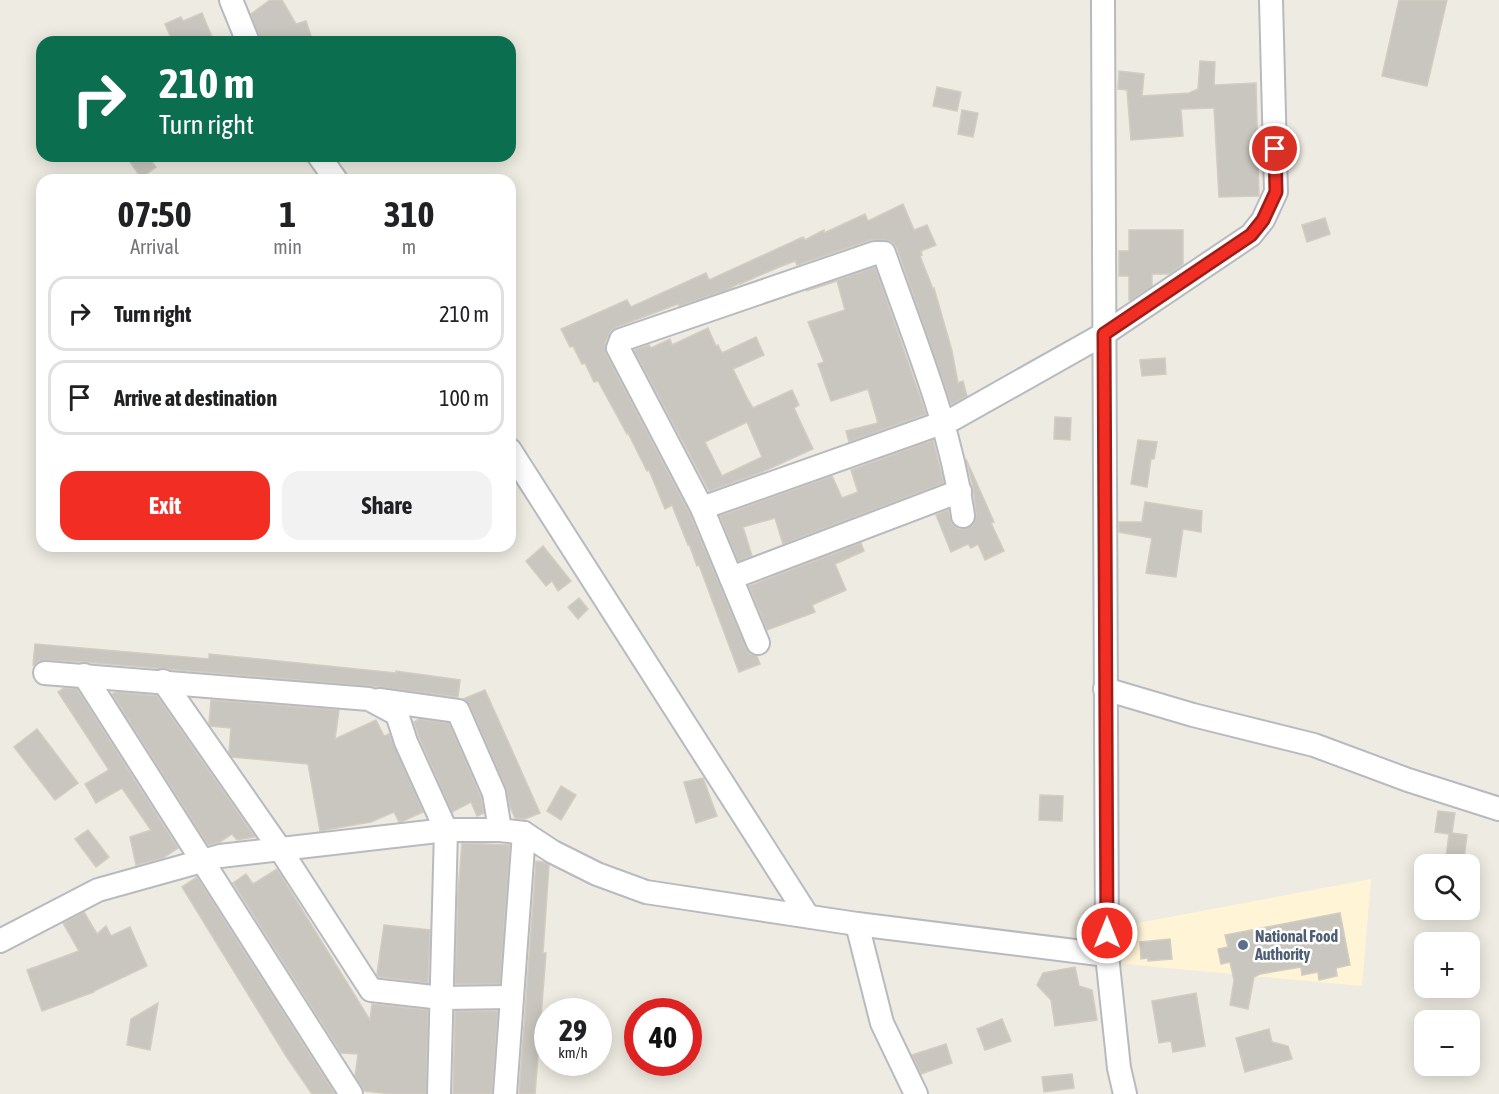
<!DOCTYPE html>
<html lang="en">
<head>
<meta charset="utf-8">
<style>
	body { margin:0; font-family:"Asap Condensed",sans-serif; background:#f2f2f2; color:#202124; height:100vh; display:flex; flex-direction:column; font-size:22px; white-space:nowrap }
	* { box-sizing:border-box; margin:0 }
	p { font-size:20px; color:#757577 }
	.icon { flex:none; width:33px; height:33px; fill:none; stroke:currentColor; stroke-width:2; stroke-linecap:round; stroke-linejoin:round }
	.map { position:relative; flex:1; overflow:hidden }
	.sheet { position:absolute; left:36px; top:174px; width:480px; height:378px; display:flex; flex-direction:column; background:#fff; border-radius:18px; box-shadow:0 3px 15px #0003 }
	.sheet>* { flex:none }
	.guide { position:absolute; left:36px; top:36px; width:480px; height:126px; border-radius:18px; box-shadow:0 3px 15px #0003; background:#0b6e4f; color:#fff; overflow:hidden }
	.tools { position:absolute; left:1414px; top:854px; display:grid; gap:12px }
	.tools a { display:grid; place-items:center; width:66px; height:66px; border-radius:12px; background:#fff; box-shadow:0 3px 15px #0003; font-size:30px }
	.speed { position:absolute; left:534px; top:998px; display:flex; gap:12px; font-size:30px; font-weight:700; text-align:center }
	.speed>* { display:grid; place-content:center; width:78px; height:78px; border-radius:50%; background:#fff; box-shadow:0 3px 15px #0003; line-height:1 }
	.speed small { font-size:15px; font-weight:400 }
	.speed .limit { border:9px solid #d22; background:#fff; color:#111 }
	.pin { position:absolute; display:grid; place-items:center; width:51px; height:51px; color:#fff; margin:-26px; border:3px solid #fff; border-radius:50%; box-shadow:0 2px 6px #0007 }
	.me { position:absolute; width:66px; margin:-33px; rotate:0deg; stroke-linejoin:round; filter:drop-shadow(0 0 4px #0008) }
	.turn { display:flex; align-items:center; gap:21px; height:126px; padding:0 24px; font-size:27px }
	.turn .icon { width:78px; height:78px; stroke-width:2.5 }
	.turn b { display:block; font-size:42px; line-height:51px }
	.eta { display:flex; justify-content:space-evenly; align-items:center; height:102px; text-align:center }
	.eta b { font-size:36px; font-weight:700; line-height:42px }
	.primary-button { display:flex; gap:12px; margin-top:auto; padding:12px 24px }
	.primary-button a { flex:1; height:69px; border-radius:18px; background:#f22e24; color:#fff; font-size:24px; font-weight:700; line-height:69px; text-align:center }
	.primary-button a+a { background:#f2f2f2; color:#202124 }
	ul { padding:0; list-style:none }
	li { display:flex; align-items:center; gap:18px; height:75px; margin:0 12px 9px; padding:0 12px; border:3px solid #e0e0e0; border-radius:18px }
	li div { flex:1 }
	li b { display:block; font-size:22px }
	li em { font-style:normal }
	.map>svg:first-child { display:block }
	.commercial { fill:#fff4d6 }
	.building { fill:#c9c6bf; stroke:#d3ccc0; stroke-width:1.5; fill-rule:evenodd }
	.lines { fill:none; stroke-linecap:round; stroke-linejoin:round }
	.minor-casing { stroke:#b7babf; stroke-width:26 }
	.minor { stroke:#fff; stroke-width:22 }
	.route-casing { stroke:#9d1e17; stroke-width:15 }
	.route { stroke:#f22e24; stroke-width:10 }
	.service-dot { fill:#5c6f8a; stroke:#fff; stroke-width:2 }
	.labels { text-anchor:middle; dominant-baseline:central; stroke-width:5; stroke-linejoin:round; paint-order:stroke }
	.service-label { font-size:16px; font-weight:bold; fill:#4e5e75; stroke:#fff; text-anchor:start }
</style>
</head>
<body>
<div class="map">
<svg width="1499" height="1094" viewBox="0 0 1499 1094">
	<rect width="100%" height="100%" fill="#eeebe2"/>
	<path class="commercial" d="M1371 879 1362 986 1123 964 1117 927Z"/>
	<g class="building">
		<path d="M270 0H282L296 24 306 21 311 36 294 42H261L251 14Z"/>
		<path d="M1399 0H1447L1427 86 1382 76Z"/>
		<path d="M202 13 214 42H173L165 24 181 17 183 21Z"/>
		<path d="M1200 61 1215 62 1214 85 1256 83 1259 196 1219 197 1214 108 1181 109 1183 136 1131 140 1127 90 1118 89 1119 71 1144 74 1142 96 1189 93 1198 89Z"/>
		<path d="M937 87 961 92 957 111 933 106Z"/>
		<path d="M962 110 978 113 973 137 958 134Z"/>
		<path d="M126 156H147L156 167 141 178Z"/>
		<path d="M903 204 914 230 927 225 936 245 921 251 922 255 920 256 933 289 934 288 952 351 958 383 963 381 967 396 954 403 951 404 897 248 892 242 885 240H871L797 265 795 261 779 267 740 284V283L724 291 679 306 678 304 617 327 611 331 605 343 606 354 690 514 746 648 750 654 757 656 760 664 739 672 699 565 697 566 689 544 688 545 672 505 665 509 649 470 647 471 628 433 627 434 598 381 594 382 585 363 582 364 573 346 570 347 561 329 627 300 631 307 706 273 709 280 803 237 805 240 824 230V233L865 214 868 221Z"/>
		<path d="M1325 218 1330 234 1307 242 1302 225Z"/>
		<path d="M1129 230H1183V264L1169 274H1152V286L1131 300H1129V276H1119V251H1129Z"/>
		<path d="M875 267 926 414 849 442 846 431 878 423 868 389 831 401 818 364 824 362 808 322 845 310 837 281 806 291Z"/>
		<path d="M708 328 716 346 718 345 722 353 756 337 764 355 733 369 747 398 753 408 792 390 799 405 794 408 813 449 762 472 709 491 634 350 649 345 651 348 670 339 672 345ZM747 422 762 457 722 476 705 442Z"/>
		<path d="M1165 358 1166 374 1142 376 1140 360Z"/>
		<path d="M1055 417 1071 418 1070 440 1054 439Z"/>
		<path d="M933 440 944 483 783 544 775 518 743 527 752 556 738 561 720 516 832 476 842 498 858 492 851 470Z"/>
		<path d="M1138 440 1157 442 1154 459H1151L1147 487 1131 484Z"/>
		<path d="M966 459 994 522 991 523 1004 551 985 560 978 544 971 548 968 544 951 552 936 515 948 510 952 524 959 529H966L972 526 975 521 976 514 973 487Z"/>
		<path d="M1145 502 1202 511 1201 532 1183 529 1176 577 1146 573 1152 538 1119 532V522H1142Z"/>
		<path d="M861 543 864 551 835 564 846 590 812 605 815 612 767 630 749 586Z"/>
		<path d="M543 546 571 581 558 591 552 581 546 586 526 561Z"/>
		<path d="M579 598 588 609 578 619 568 607Z"/>
		<path d="M35 644 209 659V654L396 673V671L460 680 458 697 370 686 84 662 45 660 39 661 34 665H33Z"/>
		<path d="M64 688 77 689 178 848 163 858 136 865 130 837 151 830 122 788 96 803 85 784 109 770 58 692Z"/>
		<path d="M485 690 540 813 525 819 515 818 510 807 506 788 470 706 463 699Z"/>
		<path d="M116 692 157 696 255 837 237 840 232 834 220 842 208 845 112 694Z"/>
		<path d="M211 700 339 710 335 739 376 720 384 736 389 734 423 812 403 821 399 822 394 812 371 822 320 831 308 764 232 757 229 752 231 728 210 726 209 723Z"/>
		<path d="M419 719 449 723 481 797 484 813 477 816 471 802 452 812 419 737 414 722Z"/>
		<path d="M37 729 78 783 55 800 14 747Z"/>
		<path d="M703 778 717 816 696 823 684 782Z"/>
		<path d="M561 786 576 795 561 820 547 811Z"/>
		<path d="M1040 795 1063 796 1062 821 1039 820Z"/>
		<path d="M1438 811 1455 813 1452 833 1467 835 1464 859 1446 857 1449 834 1435 832Z"/>
		<path d="M88 830 109 857 96 867 75 839Z"/>
		<path d="M462 843 510 845 500 984H455L458 892Z"/>
		<path d="M536 861 543 862 549 865 543 953H546L535 1094H519Z"/>
		<path d="M277 869 370 1020 372 1004 428 1010 426 1094H391L364 1091 355 1076 358 1054 341 1053 233 883 246 874 253 884Z"/>
		<path d="M197 877 335 1094H312L286 1056 182 887Z"/>
		<path d="M84 912 97 934 106 926 111 936 130 927 147 966 94 991V992L42 1011 27 970 79 951 63 923Z"/>
		<path d="M1340 913 1350 965 1336 968 1337 976 1319 980 1318 972 1302 975 1301 967 1260 974 1254 977 1248 1009 1230 1005 1234 980 1230 962 1221 964 1218 949 1228 947 1225 935Z"/>
		<path d="M384 925 430 930 428 983 379 977 377 974Z"/>
		<path d="M1170 939 1172 959 1148 961V958L1141 959 1140 942Z"/>
		<path d="M1075 967 1079 986 1092 990 1097 1020 1055 1026 1051 1000 1037 985 1043 973Z"/>
		<path d="M1196 993 1205 1046 1173 1052 1171 1041 1159 1043 1152 1001Z"/>
		<path d="M158 1003 150 1050 127 1045 131 1019Z"/>
		<path d="M455 1011H498L492 1094H453Z"/>
		<path d="M1002 1019 1011 1041 985 1050 977 1029Z"/>
		<path d="M1269 1029 1272 1042 1288 1046 1292 1059 1245 1072 1236 1038Z"/>
		<path d="M946 1044 952 1063 921 1074 912 1055Z"/>
		<path d="M1072 1074 1074 1088 1044 1092 1042 1077Z"/>
	</g>
	<g class="lines">
		<defs>
			<g id="minor">
				<path d="M231 0 248 42"/>
				<path d="M1103 0 1107 955 1119 1068 1125 1094"/>
				<path d="M319 156 336 180"/>
				<path d="M510 450 807 915"/>
				<path d="M702 508 953 419 1104 334 1251 235 1263 220 1276 192 1271 0"/>
				<path d="M731 578 960 491"/>
				<path d="M758 643 702 508 618 348 621 340 875 253H884C914 339 951 426 963 516"/>
				<path d="M45 673 369 699 397 714 406 742 446 830 439 1094"/>
				<path d="M84 675 351 1094"/>
				<path d="M163 681 280 849 371 990 442 998 512 997"/>
				<path d="M1105 689 1193 715 1314 745 1408 780 1499 809"/>
				<path d="M379 700 458 711 494 793 500 830"/>
				<path d="M857 924 882 1023 916 1094"/>
				<path d="M0 941 98 890 220 856 446 830H500L524 833 553 852 597 874 646 892 857 924 1107 955"/>
				<path d="M505 1094 524 833"/>
			</g>
		</defs>
		<use href="#minor" class="minor-casing"/>
		<use href="#minor" class="minor"/>
	</g>
	<g class="lines">
		<defs>
			<path id="route" d="M1107 933 1104 334 1251 235 1263 220 1276 192 1275 149"/>
		</defs>
		<use href="#route" class="route-casing"/>
		<use href="#route" class="route"/>
	</g>
	<circle class="service-dot" cx="1243" cy="945" r="6"/>
	<g class="labels">
		<g class="service-label">
			<text x="1255" y="936">National Food<tspan x="1255" dy="18">Authority</tspan></text>
		</g>
	</g>
</svg>
<div class="tools">
<a><svg class="icon" aria-label="search" viewBox="0 0 24 24"><circle cx="10" cy="10" r="6"/><path d="M15 15l6 6"/></svg></a>
<a>+</a>
<a>−</a>
</div>
<div class="speed"><div>29<small>km/h</small></div><div class="limit">40</div></div>
<div class="pin" style="left:1275px;top:149px;background:#d93025"><svg class="icon" aria-label="arrive" viewBox="0 0 24 24"><path d="M6 21V4h12l-3 4 3 4H6"/></svg></div>
<svg class="me" style="left:1107px;top:933px" viewBox="-20 -20 40 40"><circle r="17" fill="#f22e24" stroke="#fff" stroke-width="3"/><path d="M0-11L8 9 0 5-8 9z" fill="#fff"/></svg>
<div class="guide">
<div class="turn"><svg class="icon" aria-label="right" viewBox="0 0 24 24"><path d="M7 20v-9h11M14 6l5 5-5 5"/></svg><div><b>210 m</b>Turn right</div></div>
</div>
<section class="sheet">
<div class="eta">
<div><b>07:50</b><p>Arrival</p></div>
<div><b>1</b><p>min</p></div>
<div><b>310</b><p>m</p></div>
</div>
<ul>
<li><svg class="icon" aria-label="right" viewBox="0 0 24 24"><path d="M7 20v-9h11M14 6l5 5-5 5"/></svg><div><b>Turn right</b></div><em>210 m</em></li>
<li><svg class="icon" aria-label="arrive" viewBox="0 0 24 24"><path d="M6 21V4h12l-3 4 3 4H6"/></svg><div><b>Arrive at destination</b></div><em>100 m</em></li>
</ul>
<div class="primary-button"><a>Exit</a><a>Share</a></div>
</section>
</div>
</body>
</html>
